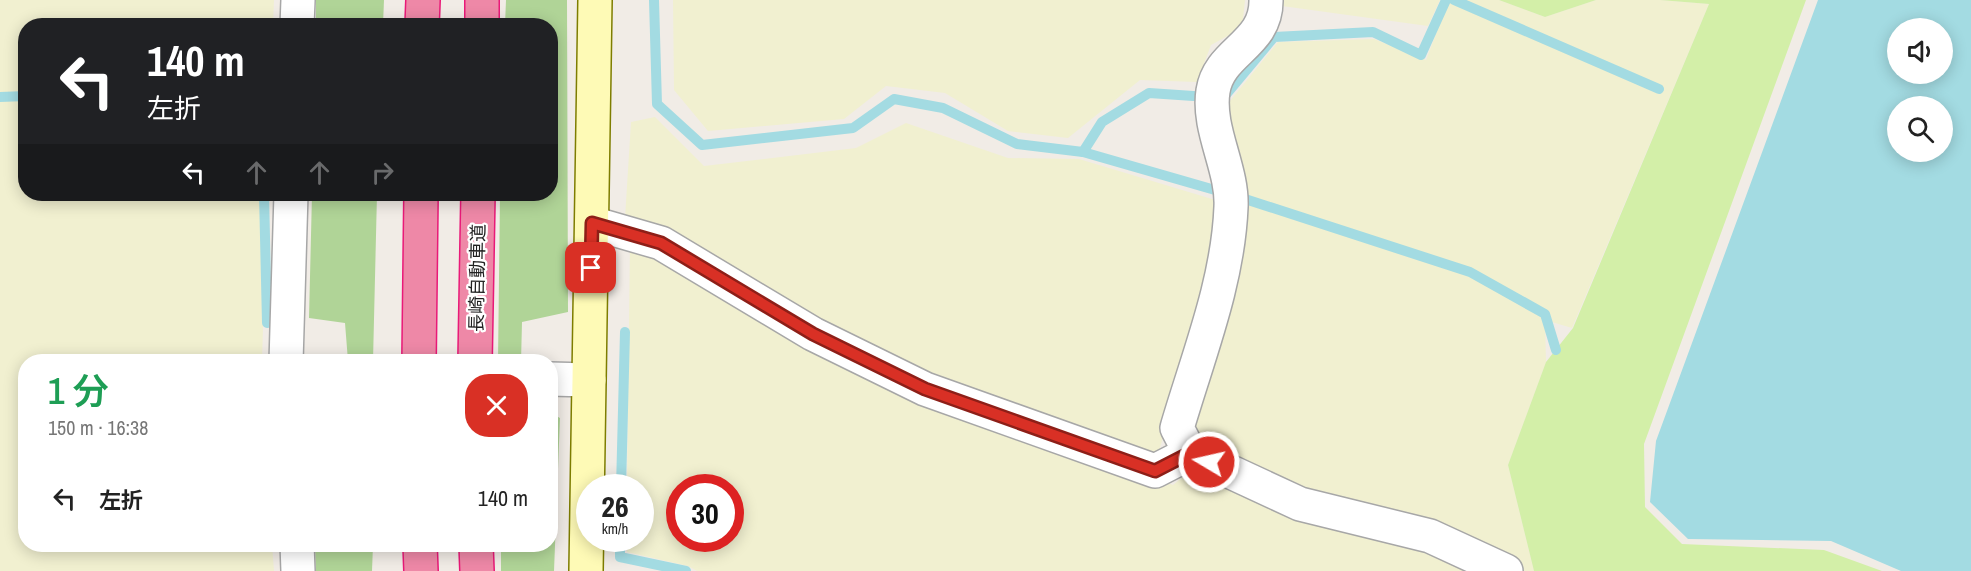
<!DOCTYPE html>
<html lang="ja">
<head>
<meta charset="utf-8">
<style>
	body { margin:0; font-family:"Archivo Narrow","Noto Sans JP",sans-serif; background:#f6f6f6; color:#222; height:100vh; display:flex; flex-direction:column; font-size:22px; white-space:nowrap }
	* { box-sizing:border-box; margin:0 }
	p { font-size:20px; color:#767676 }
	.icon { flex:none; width:33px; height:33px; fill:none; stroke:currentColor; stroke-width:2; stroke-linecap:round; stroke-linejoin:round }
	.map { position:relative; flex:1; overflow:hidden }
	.panel { position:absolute; left:18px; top:354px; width:540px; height:198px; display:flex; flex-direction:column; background:#fff; border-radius:24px; box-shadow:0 3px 15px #0003 }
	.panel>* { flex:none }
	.banner { position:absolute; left:18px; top:18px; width:540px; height:183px; border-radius:24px; box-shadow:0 3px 15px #0003; background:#202124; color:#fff; overflow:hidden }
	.buttons { position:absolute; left:1887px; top:18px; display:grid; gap:12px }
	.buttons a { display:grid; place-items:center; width:66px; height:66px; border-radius:50%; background:#fff; box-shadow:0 3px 15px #0003; font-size:30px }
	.speed { position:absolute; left:576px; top:474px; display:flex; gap:12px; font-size:30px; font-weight:700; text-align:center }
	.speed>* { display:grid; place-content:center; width:78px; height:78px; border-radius:50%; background:#fff; box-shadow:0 3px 15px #0003; line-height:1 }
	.speed small { font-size:15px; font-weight:400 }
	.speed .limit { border:9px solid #d22; background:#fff; color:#111 }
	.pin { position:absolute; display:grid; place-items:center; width:51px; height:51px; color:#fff; margin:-26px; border-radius:12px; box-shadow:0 3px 9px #0006 }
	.me { position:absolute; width:66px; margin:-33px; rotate:279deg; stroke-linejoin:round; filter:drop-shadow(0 0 4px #0008) }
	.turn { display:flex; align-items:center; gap:21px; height:126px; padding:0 30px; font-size:27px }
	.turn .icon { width:78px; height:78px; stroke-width:2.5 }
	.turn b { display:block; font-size:42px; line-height:51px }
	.lanes { display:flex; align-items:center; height:57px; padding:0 30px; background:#0003; justify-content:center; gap:30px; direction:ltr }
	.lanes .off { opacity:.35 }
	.round { display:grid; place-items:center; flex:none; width:63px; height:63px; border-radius:24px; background:#f6f6f6 }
	.headline { display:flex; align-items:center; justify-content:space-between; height:102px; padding:0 30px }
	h1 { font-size:36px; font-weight:600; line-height:45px; color:#1e9e55 }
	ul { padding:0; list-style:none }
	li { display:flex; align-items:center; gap:18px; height:84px; padding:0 30px }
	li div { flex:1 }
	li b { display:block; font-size:22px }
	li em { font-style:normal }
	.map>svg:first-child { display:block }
	.farmland { fill:#f1f0d0; fill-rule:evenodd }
	.grass { fill:#d3efa8 }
	.forest { fill:#b0d497 }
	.water { fill:#a3dbe2; fill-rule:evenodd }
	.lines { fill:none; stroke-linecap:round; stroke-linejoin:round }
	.stream { stroke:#a3dbe2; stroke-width:10 }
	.street-casing { stroke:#a7a7a7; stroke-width:36 }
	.secondary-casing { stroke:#7e7d00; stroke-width:36 }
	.highway-casing { stroke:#e91978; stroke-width:36 }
	.street { stroke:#fff; stroke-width:33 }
	.secondary { stroke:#fefab6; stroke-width:33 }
	.highway { stroke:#ee88a7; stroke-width:33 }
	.route-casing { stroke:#8d1f18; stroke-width:15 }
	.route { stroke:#d93025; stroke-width:10 }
	.labels { text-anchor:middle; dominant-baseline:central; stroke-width:4.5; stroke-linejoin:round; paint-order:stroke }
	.street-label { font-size:18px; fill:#202020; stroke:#fff }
</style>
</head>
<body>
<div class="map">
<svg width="1971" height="571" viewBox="0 0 1971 571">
	<rect width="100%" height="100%" fill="#f1ece6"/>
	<g class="farmland">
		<path d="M0 0H274L273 25 26 26V194H267L262 361 26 362V544L272 545 274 571H0Z"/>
		<path d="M673 0H1245L1242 28 1211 45 1197 82 1140 80 1068 138 1008 131 945 93 886 86 844 119 708 131 674 90Z"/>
		<path d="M1280 0H1440L1428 26 1282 6Z"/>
		<path d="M1449 0H1499L1545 17 1596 0H1660L1709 4 1572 328 1545 320 1546 362 1508 465 1534 571H1525L1429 529 1298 497 1192 438 1225 107 1278 42 1374 39 1426 60Z"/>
		<path d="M655 117 704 166 856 148 906 123 1008 158 1079 159 1222 202 1213 271 1158 454 921 381 625 218 631 122Z"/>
		<path d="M630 243 923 397 1173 485 1196 466 1425 545 1481 571H697L688 566 627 552V539L640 538V488L627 487ZM680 488H730V538H680Z"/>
	</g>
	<g class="grass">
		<path d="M1499 0H1596L1545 17Z"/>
		<path d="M1660 0H1806L1644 444 1645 507 1682 544 1824 550 1882 571H1534L1508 465 1546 362 1573 328 1709 4Z"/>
	</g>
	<g class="forest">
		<path d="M316 0H384L383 25H316Z"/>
		<path d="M506 0H567L568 312 522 322 521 362 498 361 500 194H550V26L505 25Z"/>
		<path d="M312 194H377L373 361H348L345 323 309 318Z"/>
		<path d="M551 413 560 418 554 571H501V545L550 544Z"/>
		<path d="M315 545H373L372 571H316Z"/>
	</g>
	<path class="water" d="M1818 0H1971V571H1901L1831 541 1688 539 1650 502 1656 441ZM1898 28H1942V74H1898ZM1898 106H1942V152H1898Z"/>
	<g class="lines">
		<g class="stream">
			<path d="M654 0 657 104 702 145 853 128 894 99 943 108 1017 144 1083 152 1215 190"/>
			<path d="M1454 0 1659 89"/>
			<path d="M0 97 26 96"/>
			<path d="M1083 152 1102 122 1149 93 1223 98 1274 37 1373 32 1421 55 1446 0"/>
			<path d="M264 194 267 323"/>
			<path d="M1245 199 1470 272 1545 314 1556 350"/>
			<path d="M621 488 625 332"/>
			<path d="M620 538V557L686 571"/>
		</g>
		<defs>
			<g id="street">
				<path d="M1266 0C1267 45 1219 51 1213 91 1207 129 1233 169 1231 207 1228 283 1198 356 1177 428L1190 453 1300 504 1430 536 1506 571"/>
				<path d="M297 26 298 0"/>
				<path d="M592 223 661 243 813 334 925 389 1155 471 1190 453"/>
				<path d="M286 362 291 194"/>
				<path d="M550 379 589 380"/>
				<path d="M297 544 298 571"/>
			</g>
			<path id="secondary" d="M586 571 595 0"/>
			<g id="highway">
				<path d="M422 26 423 0"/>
				<path d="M482 26V0"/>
				<path d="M419 362 421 194"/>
				<path d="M475 362 478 194"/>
				<path d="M420 544 421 571"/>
				<path d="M476 544 477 571"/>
			</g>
		</defs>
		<use href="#street" class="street-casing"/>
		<use href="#secondary" class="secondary-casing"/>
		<use href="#highway" class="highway-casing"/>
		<use href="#street" class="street"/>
		<use href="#secondary" class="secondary"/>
		<use href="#highway" class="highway"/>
	</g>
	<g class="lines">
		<defs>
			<path id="route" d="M591 268 592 223 661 243 813 334 925 389 1155 471 1190 453 1209 462"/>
		</defs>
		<use href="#route" class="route-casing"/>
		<use href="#route" class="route"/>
	</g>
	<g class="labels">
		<g class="street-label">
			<text transform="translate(477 278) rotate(-89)">長崎自動車道</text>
		</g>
	</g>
</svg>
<div class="buttons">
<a><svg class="icon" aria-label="sound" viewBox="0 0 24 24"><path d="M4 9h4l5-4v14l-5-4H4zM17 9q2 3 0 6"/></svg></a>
<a><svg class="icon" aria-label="search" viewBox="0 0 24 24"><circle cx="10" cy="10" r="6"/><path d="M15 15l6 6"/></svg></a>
</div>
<div class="speed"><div>26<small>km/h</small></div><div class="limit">30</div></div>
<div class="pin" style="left:591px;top:268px;background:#d93025"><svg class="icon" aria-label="arrive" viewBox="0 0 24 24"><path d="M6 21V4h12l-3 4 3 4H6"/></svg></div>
<svg class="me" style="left:1209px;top:462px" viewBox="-20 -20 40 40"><circle r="17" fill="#d93025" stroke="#fff" stroke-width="3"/><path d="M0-11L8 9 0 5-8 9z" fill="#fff"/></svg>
<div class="banner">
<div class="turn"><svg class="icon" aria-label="left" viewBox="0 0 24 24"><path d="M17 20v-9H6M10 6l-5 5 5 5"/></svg><div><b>140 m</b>左折</div></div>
<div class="lanes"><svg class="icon" aria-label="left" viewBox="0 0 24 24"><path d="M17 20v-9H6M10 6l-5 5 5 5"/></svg><svg class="icon off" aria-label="ahead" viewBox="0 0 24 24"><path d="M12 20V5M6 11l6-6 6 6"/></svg><svg class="icon off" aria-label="ahead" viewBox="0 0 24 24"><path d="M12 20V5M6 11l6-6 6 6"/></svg><svg class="icon off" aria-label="right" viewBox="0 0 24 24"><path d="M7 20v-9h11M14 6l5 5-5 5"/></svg></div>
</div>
<section class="panel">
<div class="headline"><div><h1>1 分</h1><p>150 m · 16:38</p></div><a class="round" style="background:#d93025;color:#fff"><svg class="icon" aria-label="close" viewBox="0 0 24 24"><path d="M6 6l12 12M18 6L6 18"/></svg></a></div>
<ul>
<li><svg class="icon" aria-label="left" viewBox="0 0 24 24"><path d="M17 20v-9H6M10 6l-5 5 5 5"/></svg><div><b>左折</b></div><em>140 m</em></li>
</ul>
</section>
</div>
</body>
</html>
